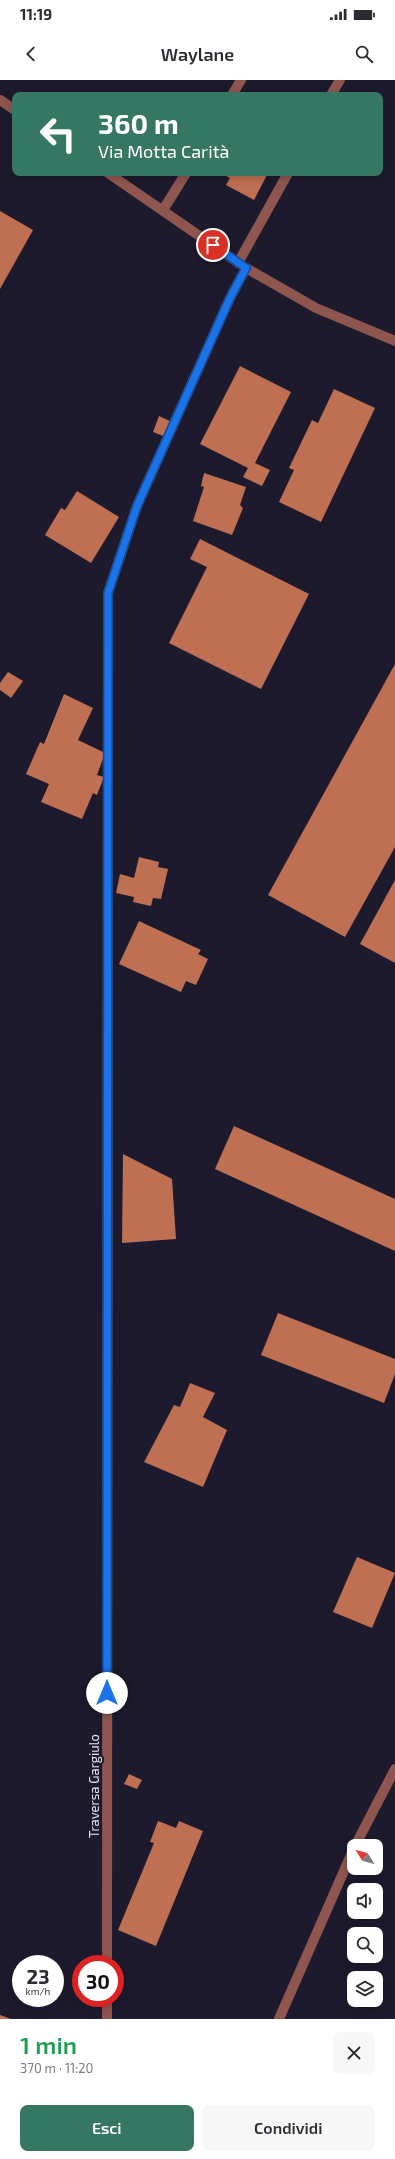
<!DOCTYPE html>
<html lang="it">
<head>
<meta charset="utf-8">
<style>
	body { margin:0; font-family:"Exo 2",sans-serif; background:#f7f7f7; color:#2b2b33; height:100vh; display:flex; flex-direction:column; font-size:15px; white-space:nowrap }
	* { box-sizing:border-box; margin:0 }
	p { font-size:13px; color:#7c7c81 }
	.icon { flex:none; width:22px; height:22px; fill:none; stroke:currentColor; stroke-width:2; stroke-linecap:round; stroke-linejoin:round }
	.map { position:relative; height:1939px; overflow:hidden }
	.side { display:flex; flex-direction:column; background:#fff; flex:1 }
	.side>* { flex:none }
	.guide { position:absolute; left:12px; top:12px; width:371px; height:84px; border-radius:8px; box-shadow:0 2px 10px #0003; background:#367764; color:#fff; overflow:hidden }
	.needle { width:26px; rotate:307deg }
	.controls { position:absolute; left:347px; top:1759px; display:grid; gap:8px }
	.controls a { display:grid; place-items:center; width:36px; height:36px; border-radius:8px; background:#fff; box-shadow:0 2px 10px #0003; font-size:20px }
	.speed { position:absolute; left:12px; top:1875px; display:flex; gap:8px; font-size:20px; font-weight:700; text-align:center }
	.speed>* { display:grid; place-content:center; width:52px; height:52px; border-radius:50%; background:#fff; box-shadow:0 2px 10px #0003; line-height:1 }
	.speed small { font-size:10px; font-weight:400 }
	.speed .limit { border:6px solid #d22; background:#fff; color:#111 }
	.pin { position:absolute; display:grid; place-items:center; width:34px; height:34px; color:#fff; margin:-17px; border:2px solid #fff; border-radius:50%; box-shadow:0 1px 4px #0007 }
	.me { position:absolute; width:44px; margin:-22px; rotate:0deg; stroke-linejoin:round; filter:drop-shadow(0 0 3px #0008) }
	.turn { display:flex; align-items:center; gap:14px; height:84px; padding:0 20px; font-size:18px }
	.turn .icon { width:52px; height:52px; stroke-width:2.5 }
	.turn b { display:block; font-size:28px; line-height:34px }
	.round { display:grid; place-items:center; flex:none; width:42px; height:42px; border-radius:8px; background:#f7f7f7 }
	.head { display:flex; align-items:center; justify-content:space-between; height:68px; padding:0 20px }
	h1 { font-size:24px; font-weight:600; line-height:30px; color:#1e9e55 }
	.button { display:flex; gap:8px; margin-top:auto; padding:8px 20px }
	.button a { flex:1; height:46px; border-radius:8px; background:#367764; color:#fff; font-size:16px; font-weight:600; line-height:46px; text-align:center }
	.button a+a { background:#f7f7f7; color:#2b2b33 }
	.status { display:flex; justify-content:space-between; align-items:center; height:28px; padding:0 20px; background:#fff; direction:ltr }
	.status svg { height:11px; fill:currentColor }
	header { display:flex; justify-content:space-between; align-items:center; height:52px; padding:0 20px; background:#fff; font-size:18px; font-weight:600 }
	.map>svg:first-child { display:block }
	.building { fill:#bf6f52 }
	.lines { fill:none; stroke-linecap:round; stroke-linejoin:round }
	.lane { stroke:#8f564f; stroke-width:10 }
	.street { stroke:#8f564f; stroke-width:10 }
	.route-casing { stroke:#114b97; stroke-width:10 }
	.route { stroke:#1a73e8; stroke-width:7 }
	.labels { text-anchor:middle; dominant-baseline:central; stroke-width:4; stroke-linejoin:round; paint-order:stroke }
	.street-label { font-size:13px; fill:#e5e4f2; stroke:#1e1a2e }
</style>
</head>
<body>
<div class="status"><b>11:19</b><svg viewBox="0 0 49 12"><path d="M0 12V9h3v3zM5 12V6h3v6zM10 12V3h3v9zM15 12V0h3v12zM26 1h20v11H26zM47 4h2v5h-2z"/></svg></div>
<header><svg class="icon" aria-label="back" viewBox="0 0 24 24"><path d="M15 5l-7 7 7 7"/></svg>Waylane<svg class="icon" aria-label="search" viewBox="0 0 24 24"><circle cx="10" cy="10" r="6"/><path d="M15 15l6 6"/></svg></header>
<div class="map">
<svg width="395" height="1939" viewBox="0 0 395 1939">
	<rect width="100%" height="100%" fill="#1e1a2e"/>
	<g class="building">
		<path d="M221 93H268L254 120 226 105 230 98Z"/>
		<path d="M0 131 33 150 0 209Z"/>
		<path d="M240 286 291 312 255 383 270 390 262 406 243 397 248 388 200 364Z"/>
		<path d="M334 309 375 328 321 442 279 422 294 390 289 388 312 340 318 343Z"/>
		<path d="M159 336 172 342 166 357 153 352Z"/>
		<path d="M204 393 246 407 240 425 243 428 232 455 193 441 204 407 201 406Z"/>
		<path d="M77 411 119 437 91 483 45 455 61 428 65 430Z"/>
		<path d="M200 459 309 514 261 609 169 563 207 487 190 479Z"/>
		<path d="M395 584V767L345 857 268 815Z"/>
		<path d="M8 592 23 601 11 618 0 610V603Z"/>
		<path d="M64 614 93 628 78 660 105 673 97 695 104 697 97 715 93 713 82 739 41 722 49 704 26 694 40 662 44 664Z"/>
		<path d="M139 777 159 782 158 787 168 789 161 819 153 818 151 826 133 822 134 817 116 813 120 794 134 798Z"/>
		<path d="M395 800V883L360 864Z"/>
		<path d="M139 841 201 870 198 874 208 879 196 905 186 901 181 912 119 884Z"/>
		<path d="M234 1046 395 1119V1171L215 1089Z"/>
		<path d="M123 1074 172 1099 176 1159 122 1163Z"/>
		<path d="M278 1233 395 1279V1294L384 1323 261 1275Z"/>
		<path d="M190 1303 215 1313 203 1337 227 1350 203 1407 144 1382 174 1325 180 1327Z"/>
		<path d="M357 1477 395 1493 372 1548 333 1532Z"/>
		<path d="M129 1694 142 1700 137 1709 124 1704Z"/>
		<path d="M158 1741 176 1748 179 1741 203 1751 156 1866 118 1850 154 1763 150 1762Z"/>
		<path d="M0 1935 11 1939H0Z"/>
	</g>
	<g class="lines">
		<g class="lane">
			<path d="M232 15 241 0"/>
			<path d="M331 15 340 0"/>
			<path d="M163 130 186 93"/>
			<path d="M238 183 288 93"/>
			<path d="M355 1766 395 1689"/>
			<path d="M279 1939 354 1768"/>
		</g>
		<g class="street">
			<path d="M0 20 15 30"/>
			<path d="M108 93 246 188 316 228 395 261"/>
			<path d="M107 1884 108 513 137 426 230 218 246 188"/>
			<path d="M107 1939V1918"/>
		</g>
	</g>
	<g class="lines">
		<defs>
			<path id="route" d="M107 1613 108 513 137 426 230 218 246 188 213 165"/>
		</defs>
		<use href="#route" class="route-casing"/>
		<use href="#route" class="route"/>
	</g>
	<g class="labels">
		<g class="street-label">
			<text transform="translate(94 1706) rotate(-90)">Traversa Gargiulo</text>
		</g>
	</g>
</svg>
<div class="controls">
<a><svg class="needle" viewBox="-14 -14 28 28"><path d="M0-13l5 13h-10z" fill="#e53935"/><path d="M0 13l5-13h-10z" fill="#7c7c81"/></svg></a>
<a><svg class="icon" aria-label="sound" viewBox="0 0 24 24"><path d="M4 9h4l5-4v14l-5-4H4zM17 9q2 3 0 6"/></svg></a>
<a><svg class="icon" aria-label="search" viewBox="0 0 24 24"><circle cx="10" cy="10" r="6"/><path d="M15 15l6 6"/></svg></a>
<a><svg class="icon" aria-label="layers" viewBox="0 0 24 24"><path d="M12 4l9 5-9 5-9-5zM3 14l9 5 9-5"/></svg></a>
</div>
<div class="speed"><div>23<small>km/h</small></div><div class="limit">30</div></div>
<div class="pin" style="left:213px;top:165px;background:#d93025"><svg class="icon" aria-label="arrive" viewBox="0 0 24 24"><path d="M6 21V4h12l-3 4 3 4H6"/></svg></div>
<svg class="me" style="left:107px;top:1613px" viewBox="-20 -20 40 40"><circle r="19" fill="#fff"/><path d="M0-13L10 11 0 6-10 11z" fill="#1a73e8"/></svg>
<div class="guide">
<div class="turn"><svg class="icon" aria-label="left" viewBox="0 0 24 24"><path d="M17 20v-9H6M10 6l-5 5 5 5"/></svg><div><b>360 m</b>Via Motta Carità</div></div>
</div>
</div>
<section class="side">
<div class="head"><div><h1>1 min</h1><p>370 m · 11:20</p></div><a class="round"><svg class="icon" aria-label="close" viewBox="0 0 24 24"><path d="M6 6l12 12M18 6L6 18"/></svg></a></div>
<div class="button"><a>Esci</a><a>Condividi</a></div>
</section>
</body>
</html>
